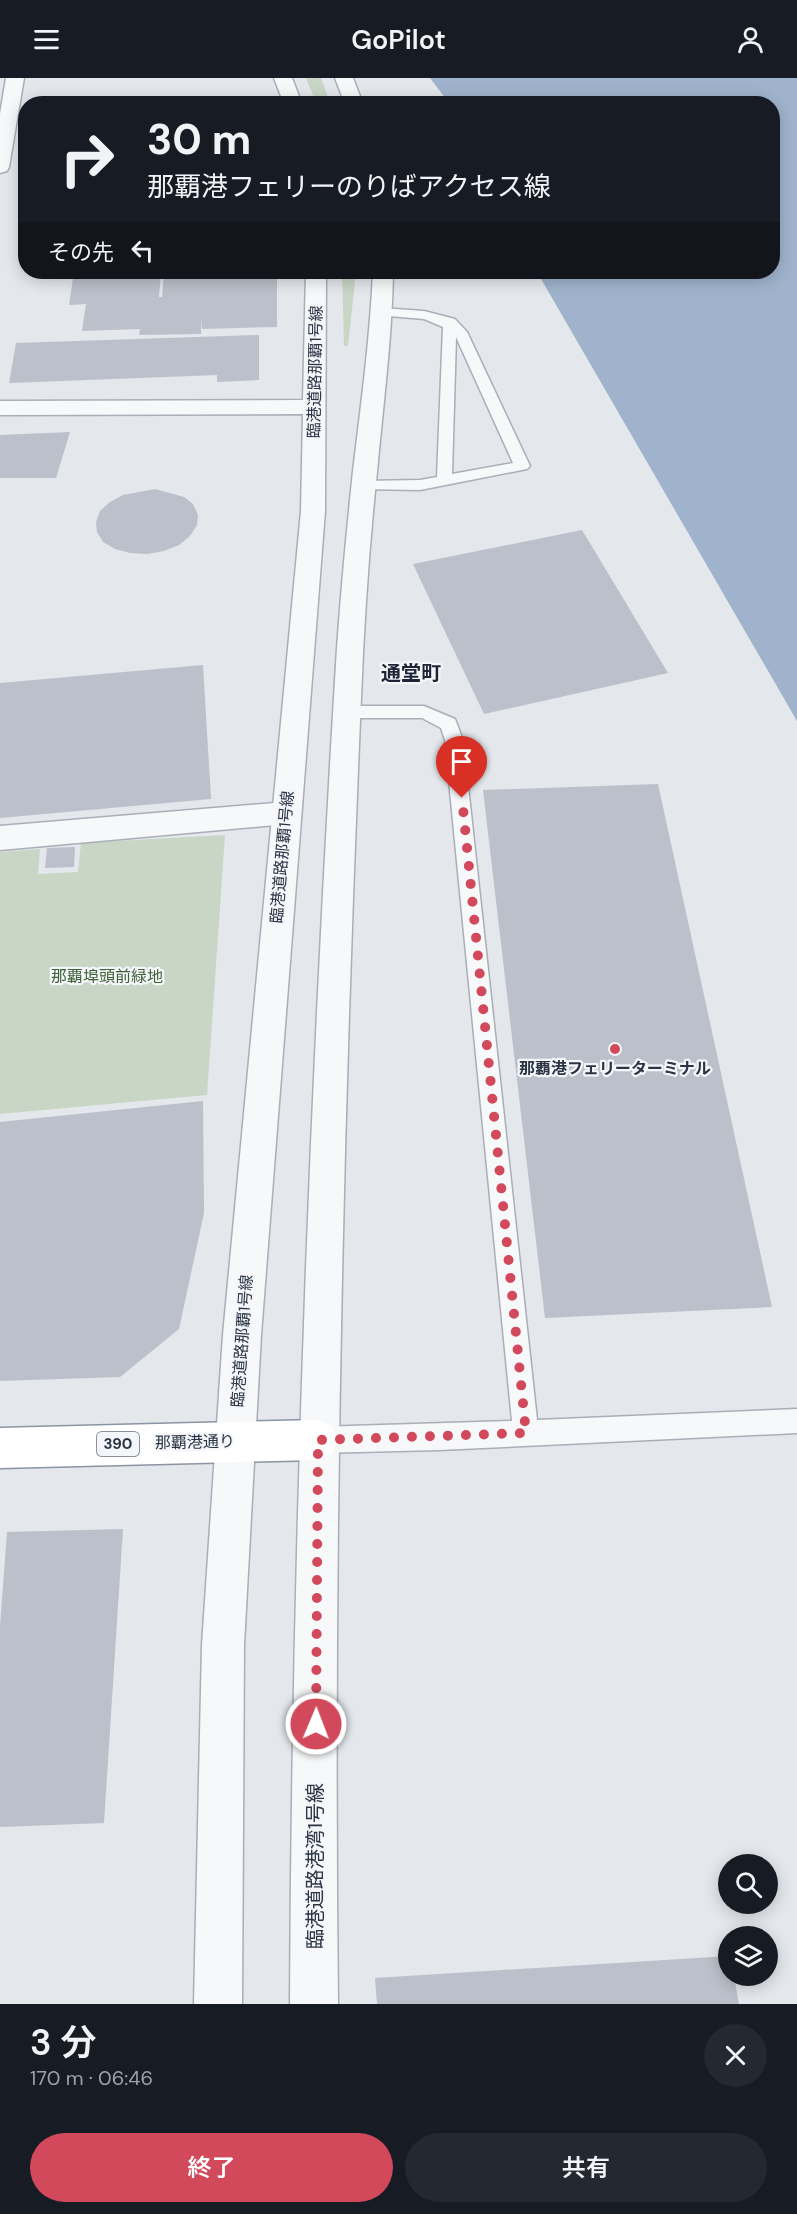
<!DOCTYPE html>
<html lang="ja">
<head>
<meta charset="utf-8">
<style>
	body { margin:0; font-family:"DM Sans","Noto Sans JP",sans-serif; background:#242831; color:#f1f3f6; height:100vh; display:flex; flex-direction:column; font-size:22px; white-space:nowrap }
	* { box-sizing:border-box; margin:0 }
	p { font-size:20px; color:#9ea1a6 }
	.icon { flex:none; width:33px; height:33px; fill:none; stroke:currentColor; stroke-width:2; stroke-linecap:round; stroke-linejoin:round }
	.map { position:relative; height:1926px; overflow:hidden }
	.drawer { display:flex; flex-direction:column; background:#171b24; flex:1 }
	.drawer>* { flex:none }
	.banner { position:absolute; left:18px; top:18px; width:762px; height:183px; border-radius:24px; box-shadow:0 3px 15px #0003; background:#171b24; color:#f1f3f6; overflow:hidden }
	.tools { position:absolute; left:718px; top:1776px; display:grid; gap:12px }
	.tools a { display:grid; place-items:center; width:60px; height:60px; border-radius:50%; background:#171b24; box-shadow:0 3px 15px #0003; font-size:30px }
	.pin { position:absolute; display:grid; place-items:center; width:51px; height:51px; color:#fff; margin:-62px -26px; border-radius:50% 50% 50% 0; rotate:-45deg; box-shadow:0 0 6px #0007 }
	.pin .icon { rotate:45deg }
	.me { position:absolute; width:66px; margin:-33px; rotate:1deg; stroke-linejoin:round; filter:drop-shadow(0 0 4px #0008) }
	.turn { display:flex; align-items:center; gap:21px; height:126px; padding:0 30px; font-size:27px }
	.turn .icon { width:78px; height:78px; stroke-width:2.5 }
	.turn b { display:block; font-size:42px; line-height:51px }
	.then { display:flex; align-items:center; height:57px; padding:0 30px; background:#0003; gap:12px; font-size:22px }
	.round { display:grid; place-items:center; flex:none; width:63px; height:63px; border-radius:32px; background:#242831 }
	.summary { display:flex; align-items:center; justify-content:space-between; height:102px; padding:0 30px }
	h1 { font-size:36px; font-weight:600; line-height:45px }
	.cta { display:flex; gap:12px; margin-top:auto; padding:12px 30px }
	.cta a { flex:1; height:69px; border-radius:36px; background:#d1495b; color:#fff; font-size:24px; font-weight:600; line-height:69px; text-align:center }
	.cta a+a { background:#242831; color:#f1f3f6 }
	header { display:flex; justify-content:space-between; align-items:center; height:78px; padding:0 30px; background:#171b24; font-size:27px; font-weight:600 }
	.map>svg:first-child { display:block }
	.green { fill:#c9d6c5 }
	.water { fill:#9fb4cc }
	.building { fill:#bbc0ca }
	.lines { fill:none; stroke-linecap:round; stroke-linejoin:round }
	.service-casing { stroke:#a9aeb7; stroke-width:3 }
	.minor-casing { stroke:#a9aeb7; stroke-width:3 }
	.tertiary-casing { stroke:#a9aeb7; stroke-width:3 }
	.trunk-casing { stroke:#8b94a3; stroke-width:3 }
	.service { fill:#f7f8fa; fill-rule:evenodd }
	.minor { fill:#f7f8fa; fill-rule:evenodd }
	.tertiary { fill:#f7f8fa; fill-rule:evenodd }
	.trunk { fill:#fff; fill-rule:evenodd }
	.route { stroke:#d1495b; stroke-width:10; stroke-dasharray:0 18 }
	.poi-dot { fill:#d1495b; stroke:#f4f6f9; stroke-width:2 }
	.labels { text-anchor:middle; dominant-baseline:central; stroke-width:4.5; stroke-linejoin:round; paint-order:stroke }
	.shield { fill:#f4f6f9; stroke:#676e7b; stroke-width:1.5 }
	.shield-label { font-size:15px; font-weight:bold; fill:#2b3445 }
	.street-label { font-size:16px; fill:#2b3445; stroke:#f4f6f9 }
	.park-label { font-size:16px; fill:#3f6138; stroke:#f4f6f9 }
	.poi-label { font-size:16px; font-weight:bold; fill:#2b3445; stroke:#f4f6f9 }
	.quarter-label { font-size:20px; font-weight:bold; fill:#1d2536; stroke:#f4f6f9 }
	.near-street-label { font-size:20px; fill:#2b3445; stroke:#f4f6f9 }
</style>
</head>
<body>
<header><svg class="icon" aria-label="menu" viewBox="0 0 24 24"><path d="M4 6h16M4 12h16M4 18h16"/></svg>GoPilot<svg class="icon" aria-label="person" viewBox="0 0 24 24"><circle cx="12" cy="8" r="4"/><path d="M4 21q1-7 8-7t8 7"/></svg></header>
<div class="map">
<svg width="797" height="1926" viewBox="0 0 797 1926">
	<rect width="100%" height="100%" fill="#e4e7ec"/>
	<g class="green">
		<path d="M306 0H321L330 25H316Z"/>
		<path d="M342 194H356L348 268H344Z"/>
		<path d="M225 757 207 1017 0 1036V774L40 771 38 796 78 794 81 765Z"/>
	</g>
	<path class="water" d="M430 0H797V643L537 194H772V26L449 25Z"/>
	<g class="building">
		<path d="M74 194H161L159 219H162L164 194H277V249L202 251 201 242V256L139 257 140 251 82 253 86 226 69 227Z"/>
		<path d="M259 257V302L217 304V297L9 305 16 265Z"/>
		<path d="M70 354 56 400H0V357Z"/>
		<path d="M155 411 184 419 193 426 198 437 197 447 190 458 179 467 164 473 147 476 130 475 115 471 103 464 97 454 96 444 100 433 110 424 123 417Z"/>
		<path d="M582 452 668 595 484 636 413 486Z"/>
		<path d="M203 587 211 721 0 740V605Z"/>
		<path d="M658 706 772 1229 545 1240 483 712Z"/>
		<path d="M75 769 74 789 45 790 47 770Z"/>
		<path d="M203 1023 204 1135 179 1251 120 1299 0 1303V1044Z"/>
		<path d="M123 1451 104 1745 0 1749V1548L7 1454Z"/>
		<path d="M729 1878V1898H734L739 1926H377L375 1900Z"/>
	</g>
	<g class="lines">
		<defs>
			<g id="service">
				<path d="M381 230 424 233 455 241 467 254 530 388 527 391 420 412 358 411 355 408 358 405 363 403 420 402 437 399 443 249 424 241 376 237 374 234 376 231ZM456 259 513 385 452 396Z"/>
				<path d="M347 628H424L455 641 463 662 537 1342 797 1331V1355L439 1372 318 1375 309 1371 305 1362 309 1353 318 1349 512 1343 445 662 441 650 422 640H347L341 639 338 634 341 629Z"/>
			</g>
			<g id="minor">
				<path d="M6 0H24L9 89 7 93 0 95V36Z"/>
				<path d="M286 724 296 727 301 735 296 743 286 746 0 772V748Z"/>
			</g>
			<g id="tertiary">
				<path d="M274 0H292L302 26H284Z"/>
				<path d="M335 0H353L363 26H345Z"/>
				<path d="M306 194H326L325 433 261 1257 244 1567 242 1926H194L202 1567 223 1257 301 433 303 336 0 337V323L303 322Z"/>
				<path d="M373 194H393C392 261 383 327 377 394 369 469 364 544 361 620 342 1055 333 1490 338 1926H290C292 1490 308 1054 334 619 338 544 345 469 353 393 361 327 370 261 373 194Z"/>
			</g>
			<path id="trunk" d="M318 1342 332 1348 338 1362 332 1376 318 1382 0 1390V1350Z"/>
		</defs>
		<use href="#service" class="service-casing"/>
		<use href="#minor" class="minor-casing"/>
		<use href="#tertiary" class="tertiary-casing"/>
		<use href="#trunk" class="trunk-casing"/>
		<use href="#service" class="service"/>
		<use href="#minor" class="minor"/>
		<use href="#tertiary" class="tertiary"/>
		<use href="#trunk" class="trunk"/>
	</g>
	<g class="lines">
		<path class="route" d="M316 1646 318 1362 526 1355 462 720"/>
	</g>
	<circle class="poi-dot" cx="615" cy="971" r="6"/>
	<g class="labels">
		<rect class="shield" x="97" y="1354" width="42" height="24" rx="4.5"/>
		<g class="shield-label">
			<text x="118" y="1366">390</text>
		</g>
		<g class="street-label">
			<text transform="translate(315 294) rotate(-89)">臨港道路那覇1号線</text>
			<text transform="translate(282 779) rotate(-85)">臨港道路那覇1号線</text>
			<text transform="translate(242 1263) rotate(-86)">臨港道路那覇1号線</text>
			<text transform="translate(195 1364) rotate(-1)">那覇港通り</text>
		</g>
		<g class="park-label">
			<text x="107" y="898">那覇埠頭前緑地</text>
		</g>
		<g class="poi-label">
			<text x="615" y="990">那覇港フェリーターミナル</text>
		</g>
		<g class="quarter-label">
			<text x="411" y="595">通堂町</text>
		</g>
		<g class="near-street-label">
			<text transform="translate(315 1788) rotate(-90)">臨港道路港湾1号線</text>
		</g>
	</g>
</svg>
<div class="tools">
<a><svg class="icon" aria-label="search" viewBox="0 0 24 24"><circle cx="10" cy="10" r="6"/><path d="M15 15l6 6"/></svg></a>
<a><svg class="icon" aria-label="layers" viewBox="0 0 24 24"><path d="M12 4l9 5-9 5-9-5zM3 14l9 5 9-5"/></svg></a>
</div>
<div class="pin" style="left:462px;top:720px;background:#d93025"><svg class="icon" aria-label="arrive" viewBox="0 0 24 24"><path d="M6 21V4h12l-3 4 3 4H6"/></svg></div>
<svg class="me" style="left:316px;top:1646px" viewBox="-20 -20 40 40"><circle r="17" fill="#d1495b" stroke="#fff" stroke-width="3"/><path d="M0-11L8 9 0 5-8 9z" fill="#fff"/></svg>
<div class="banner">
<div class="turn"><svg class="icon" aria-label="right" viewBox="0 0 24 24"><path d="M7 20v-9h11M14 6l5 5-5 5"/></svg><div><b>30 m</b>那覇港フェリーのりばアクセス線</div></div>
<div class="then">その先<svg class="icon" aria-label="left" viewBox="0 0 24 24"><path d="M17 20v-9H6M10 6l-5 5 5 5"/></svg></div>
</div>
</div>
<section class="drawer">
<div class="summary"><div><h1>3 分</h1><p>170 m · 06:46</p></div><a class="round"><svg class="icon" aria-label="close" viewBox="0 0 24 24"><path d="M6 6l12 12M18 6L6 18"/></svg></a></div>
<div class="cta"><a>終了</a><a>共有</a></div>
</section>
</body>
</html>
